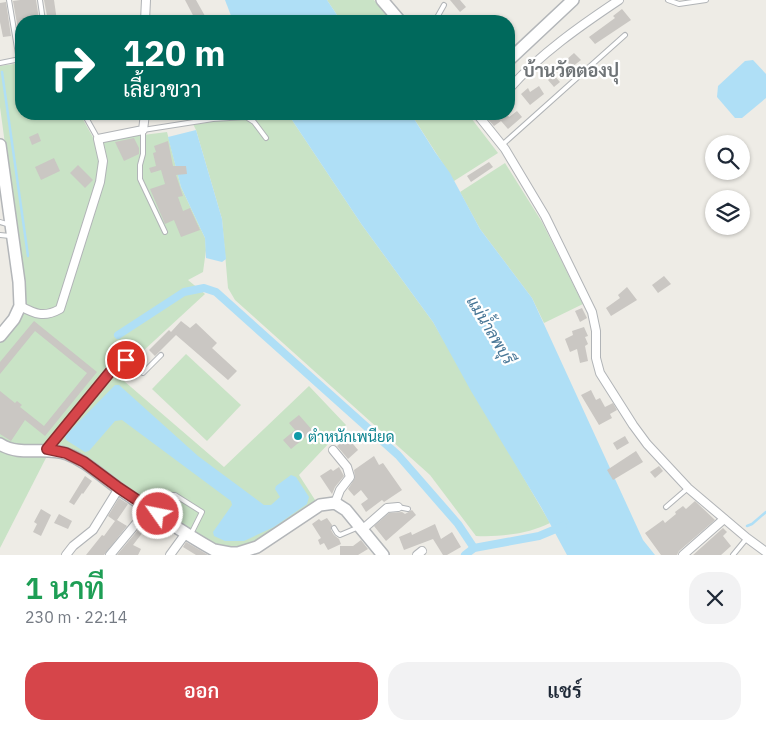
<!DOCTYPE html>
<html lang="th">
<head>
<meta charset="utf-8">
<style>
	body { margin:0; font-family:"IBM Plex Sans",Sarabun,sans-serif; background:#f2f2f3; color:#1f2937; height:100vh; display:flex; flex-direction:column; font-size:19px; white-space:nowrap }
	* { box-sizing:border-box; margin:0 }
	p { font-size:16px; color:#747a83 }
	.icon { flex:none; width:28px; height:28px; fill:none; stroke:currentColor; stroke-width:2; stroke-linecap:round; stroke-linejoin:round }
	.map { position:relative; height:555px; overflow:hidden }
	.panel { display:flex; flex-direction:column; background:#fff; flex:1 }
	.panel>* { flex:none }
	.guide { position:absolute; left:15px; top:15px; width:500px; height:105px; border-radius:20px; box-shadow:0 1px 4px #0004; background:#00695c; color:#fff; overflow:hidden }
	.buttons { position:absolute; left:705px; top:135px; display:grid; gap:10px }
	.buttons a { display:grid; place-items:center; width:45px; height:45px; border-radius:50%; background:#fff; box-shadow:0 1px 4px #0004; font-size:25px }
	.pin { position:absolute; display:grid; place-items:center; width:42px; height:42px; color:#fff; margin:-21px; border:2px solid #fff; border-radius:50%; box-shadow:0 1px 5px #0007 }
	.me { position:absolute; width:55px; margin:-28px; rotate:303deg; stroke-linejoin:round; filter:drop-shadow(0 0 4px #0008) }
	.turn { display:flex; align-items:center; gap:18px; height:105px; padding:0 25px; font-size:22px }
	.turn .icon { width:65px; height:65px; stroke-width:2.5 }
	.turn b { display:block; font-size:35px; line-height:42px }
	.round { display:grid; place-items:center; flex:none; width:52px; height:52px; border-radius:20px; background:#f2f2f3 }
	.summary { display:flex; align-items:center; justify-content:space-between; height:85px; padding:0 25px }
	h1 { font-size:30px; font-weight:600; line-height:38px; color:#1e9e55 }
	.cta { display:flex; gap:10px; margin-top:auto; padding:10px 25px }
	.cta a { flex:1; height:58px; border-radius:20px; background:#d6454a; color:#fff; font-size:20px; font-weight:600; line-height:58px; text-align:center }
	.cta a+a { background:#f2f2f3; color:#1f2937 }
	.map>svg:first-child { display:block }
	.green { fill:#c9e3c6 }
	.water { fill:#afdff6 }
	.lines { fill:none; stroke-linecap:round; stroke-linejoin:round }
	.stream { stroke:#afdff6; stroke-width:2.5 }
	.canal { stroke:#afdff6; stroke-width:8 }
	.building { fill:#cac7c3 }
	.lane-casing { stroke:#b1b4b7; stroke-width:6 }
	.street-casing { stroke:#b1b4b7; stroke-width:10 }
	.secondary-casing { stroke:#b3b6b9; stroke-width:14 }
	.lane { stroke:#fff; stroke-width:4 }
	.street { stroke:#fff; stroke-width:8 }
	.secondary { stroke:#fff; stroke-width:11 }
	.route-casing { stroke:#8b2d30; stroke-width:12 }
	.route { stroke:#d6454a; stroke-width:9 }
	.culture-dot { fill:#0f9aa8; stroke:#fff; stroke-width:2 }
	.labels { text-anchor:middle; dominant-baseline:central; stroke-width:4.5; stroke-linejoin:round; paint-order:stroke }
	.culture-label { font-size:15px; fill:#0d838f; stroke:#fff; text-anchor:start }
	.water-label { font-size:16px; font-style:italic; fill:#477696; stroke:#fff }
	.quarter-label { font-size:18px; font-weight:bold; fill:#6f7477; stroke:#fff }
</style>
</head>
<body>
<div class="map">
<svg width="766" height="555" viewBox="0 0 766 555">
	<rect width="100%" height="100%" fill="#eeece6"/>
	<g class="green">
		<path d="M327 0H374L391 21H341Z"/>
		<path d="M21 63V114H80L95 141 167 132 181 187 205 238 206 250 203 272 188 280 205 294 117 375 224 467 309 386 346 425 299 475 317 503 267 539 232 550 218 546 187 529 86 459 0 441V343C17 323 22 318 25 292L0 107V66Z"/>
		<path d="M188 114H288L362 225 433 322 550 523C528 534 501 537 476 536L430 475 235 300 228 288 222 219 196 130Z"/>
		<path d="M411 114H468L498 153 454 181Z"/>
		<path d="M505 163 542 222 583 304 544 323 532 298 480 229 460 192Z"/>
		<path d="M186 354 241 405 207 441 152 389Z"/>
		<path d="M0 449 48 454 0 548Z"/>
	</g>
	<g class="water">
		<path d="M225 0H327L341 21H233Z"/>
		<path d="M753 60 766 74V98L742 118H735L717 97 718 86 745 61Z"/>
		<path d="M288 114H411L435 152 450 173 480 229 532 298 643 540 655 555H567L541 507 471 391 433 322 362 225Z"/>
		<path d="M196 130 222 219 226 259 222 262 206 258 205 238 181 187 168 137Z"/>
		<path d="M115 385H119L198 456 264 505H271L280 497 275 489 276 486 291 475 296 477 309 497 307 504 274 527 244 541H225L214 536 213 532 232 505 231 501 122 420 115 421 89 451 85 452 66 440 65 436Z"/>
	</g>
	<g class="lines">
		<g class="stream">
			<path d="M2 72 28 256"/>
			<path d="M747 526 752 524 766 512"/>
		</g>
		<g class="canal">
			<path d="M118 335 184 292 204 288 216 292 398 455 458 524 474 548"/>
			<path d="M465 555 474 548 539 536 563 526"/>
		</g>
	</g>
	<g class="building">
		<path d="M20 0H36L39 19 21 21V34L19 35 13 1Z"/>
		<path d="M44 0H54L57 21H48Z"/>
		<path d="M185 0H196L205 16 196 21Z"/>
		<path d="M450 0H460L466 7 460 12Z"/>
		<path d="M6 2 11 36 3 37 0 22V3Z"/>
		<path d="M622 9 631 20 595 44 589 37 615 18 613 16Z"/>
		<path d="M574 53 581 60 572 67 566 60Z"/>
		<path d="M553 74 560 82 554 87 548 80Z"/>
		<path d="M539 86 544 94 530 105 521 94 528 88 530 92Z"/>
		<path d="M517 111 522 117 508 129 501 121 494 126 486 117 490 114H507L509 117Z"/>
		<path d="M38 133 41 141 32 145 29 137Z"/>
		<path d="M134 138 139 148V154L124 161 115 142Z"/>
		<path d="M168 141 173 166H186L187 174 176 175 183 196 178 197 183 211 190 208 200 230 181 237 174 220 165 224 150 189 165 184 161 170 151 173 149 168 156 166 153 153 156 152 154 146Z"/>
		<path d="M54 158 60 171 41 180 35 167Z"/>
		<path d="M489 162 493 167 471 182 467 176Z"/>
		<path d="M78 165 93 180 85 188 70 173Z"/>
		<path d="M664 276 671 284 658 293 652 285Z"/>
		<path d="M627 287 637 300 611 316 606 308 620 298 618 295Z"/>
		<path d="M582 308 587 318 580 322 575 311Z"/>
		<path d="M34 321 97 372 45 436 25 420 11 441 0 434V391L15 403 17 401 22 405 20 407 44 426 87 373 35 331 0 374V362Z"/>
		<path d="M181 321 190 328 196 323 217 343 212 348 237 371 228 380 176 335 155 356 149 350 169 330 171 332Z"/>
		<path d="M584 327 588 336 585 337 588 344 585 346 588 361 580 363 577 349 570 352 565 339 573 335 572 331Z"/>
		<path d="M591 390 596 400 600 398 605 407 613 403 617 410 610 414 612 418 599 425 581 395Z"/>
		<path d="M299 415 313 431 291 449 283 440 295 430 289 423Z"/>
		<path d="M625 436 629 443 617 450 613 443Z"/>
		<path d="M348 438 358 450 348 459 337 446Z"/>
		<path d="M636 451 643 462 613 480 607 470Z"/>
		<path d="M374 456 379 465 383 463 402 490 384 502 382 500 366 512 361 504 368 499 361 490 354 496 348 489 355 478 354 470Z"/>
		<path d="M659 466 663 471 655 478 650 472Z"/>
		<path d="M339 467 344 476 335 487 332 494 320 476 331 469 333 471Z"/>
		<path d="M85 476 92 481 83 494 82 493 74 505 69 502Z"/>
		<path d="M119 498 128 504 117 520 127 526 104 555H86L102 535 104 536 115 521 108 516Z"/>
		<path d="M695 501 715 520 679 551 677 555H661L645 533 663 520 665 523 676 514 675 512 683 506 686 509Z"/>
		<path d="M41 509 51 515 41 536 33 532 37 524 34 522Z"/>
		<path d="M412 510 416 515 386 541 374 526 389 513 402 512 405 514Z"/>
		<path d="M59 514 72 521 68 529 54 523Z"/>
		<path d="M148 518 156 524 147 535 143 532 133 545 141 549 138 555H117Z"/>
		<path d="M327 518 332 525 331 530 334 535 339 539 341 544 328 550 324 543 320 545 318 540 321 538 312 524 319 519 321 521Z"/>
		<path d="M435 524 441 539 452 532 461 547 447 555H443L433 539 404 550 399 537 411 532 412 535Z"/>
		<path d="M723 528 727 532 723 536 731 546 721 555H693Z"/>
		<path d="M361 540 368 549 358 555H340V546H353Z"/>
		<path d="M186 542 198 549 208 555H196L183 547Z"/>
	</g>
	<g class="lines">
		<defs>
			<g id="lane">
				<path d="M9 0 19 60"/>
				<path d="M40 0 43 21"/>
				<path d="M668 0 679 4 706 0"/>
				<path d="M435 21 444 5"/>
				<path d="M0 63 20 59"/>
				<path d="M84 114 98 139"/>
				<path d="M502 145 625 35"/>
				<path d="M0 222 10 225"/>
				<path d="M165 232 140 179V165L143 154V130L213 119 246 117 254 122 266 138"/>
				<path d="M0 235 10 236"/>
				<path d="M110 371C128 350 128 364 143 373L161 355"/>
				<path d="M398 507 408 509"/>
				<path d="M666 507 688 488"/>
				<path d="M158 514 172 495H175L202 512 191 534"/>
				<path d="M334 528 337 533 340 535 359 527"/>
				<path d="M733 555 747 538"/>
			</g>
			<g id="street">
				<path d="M145 21 146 0"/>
				<path d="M509 89C540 54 580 26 619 0"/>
				<path d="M477 114 505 149 545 216 592 312 596 331V358L600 373 633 425 647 444 688 488 747 538 766 552"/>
				<path d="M20 306C35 314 44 318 60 309L100 182 103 161 98 139 143 130 145 114"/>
				<path d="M47 449 110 371"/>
				<path d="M333 450 347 467 350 477 340 490 335 503"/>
				<path d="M363 529 387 508 398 507"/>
				<path d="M66 555 73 546 93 530 119 488"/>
				<path d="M110 555 149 508"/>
				<path d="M170 555 186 533"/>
				<path d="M417 555 422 551"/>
				<path d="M683 555 724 519"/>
			</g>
			<g id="secondary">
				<path d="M382 0 400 21"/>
				<path d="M509 60 573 0"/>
				<path d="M0 145 19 282 20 306 14 319 0 336"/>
				<path d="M0 444C20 457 46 446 67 454 86 461 101 476 118 488 148 509 182 532 214 550L230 553H238L257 547 320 505 335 503 346 510 383 555"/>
			</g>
		</defs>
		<use href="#lane" class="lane-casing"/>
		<use href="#street" class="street-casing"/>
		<use href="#secondary" class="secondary-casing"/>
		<use href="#lane" class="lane"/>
		<use href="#street" class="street"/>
		<use href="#secondary" class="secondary"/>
	</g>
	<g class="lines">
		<defs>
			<path id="route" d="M126 360 121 361 115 366 47 449 66 453 84 462 119 488 158 514"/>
		</defs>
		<use href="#route" class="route-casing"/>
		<use href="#route" class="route"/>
	</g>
	<circle class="culture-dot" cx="298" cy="436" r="5"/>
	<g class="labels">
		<g class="culture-label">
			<text x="308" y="436">ตำหนักเพนียด</text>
		</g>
		<g class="water-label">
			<text transform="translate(491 330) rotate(59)">แม่น้ำลพบุรี</text>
		</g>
		<g class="quarter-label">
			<text x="571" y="70">บ้านวัดตองปุ</text>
		</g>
	</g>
</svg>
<div class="buttons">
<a><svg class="icon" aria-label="search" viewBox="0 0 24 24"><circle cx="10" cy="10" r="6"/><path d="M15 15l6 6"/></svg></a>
<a><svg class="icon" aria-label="layers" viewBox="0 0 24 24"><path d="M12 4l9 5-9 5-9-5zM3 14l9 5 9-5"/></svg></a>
</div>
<div class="pin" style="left:126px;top:360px;background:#d93025"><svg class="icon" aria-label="arrive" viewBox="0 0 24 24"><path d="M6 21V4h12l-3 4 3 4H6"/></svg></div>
<svg class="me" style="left:158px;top:514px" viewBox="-20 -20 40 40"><circle r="17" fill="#d6454a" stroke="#fff" stroke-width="3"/><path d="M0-11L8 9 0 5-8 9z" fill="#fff"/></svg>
<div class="guide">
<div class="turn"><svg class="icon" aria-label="right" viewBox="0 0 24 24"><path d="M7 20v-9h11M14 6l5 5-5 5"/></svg><div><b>120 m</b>เลี้ยวขวา</div></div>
</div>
</div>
<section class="panel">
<div class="summary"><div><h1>1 นาที</h1><p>230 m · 22:14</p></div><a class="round"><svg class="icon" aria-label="close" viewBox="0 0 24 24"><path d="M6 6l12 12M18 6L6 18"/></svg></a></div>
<div class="cta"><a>ออก</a><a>แชร์</a></div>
</section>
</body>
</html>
